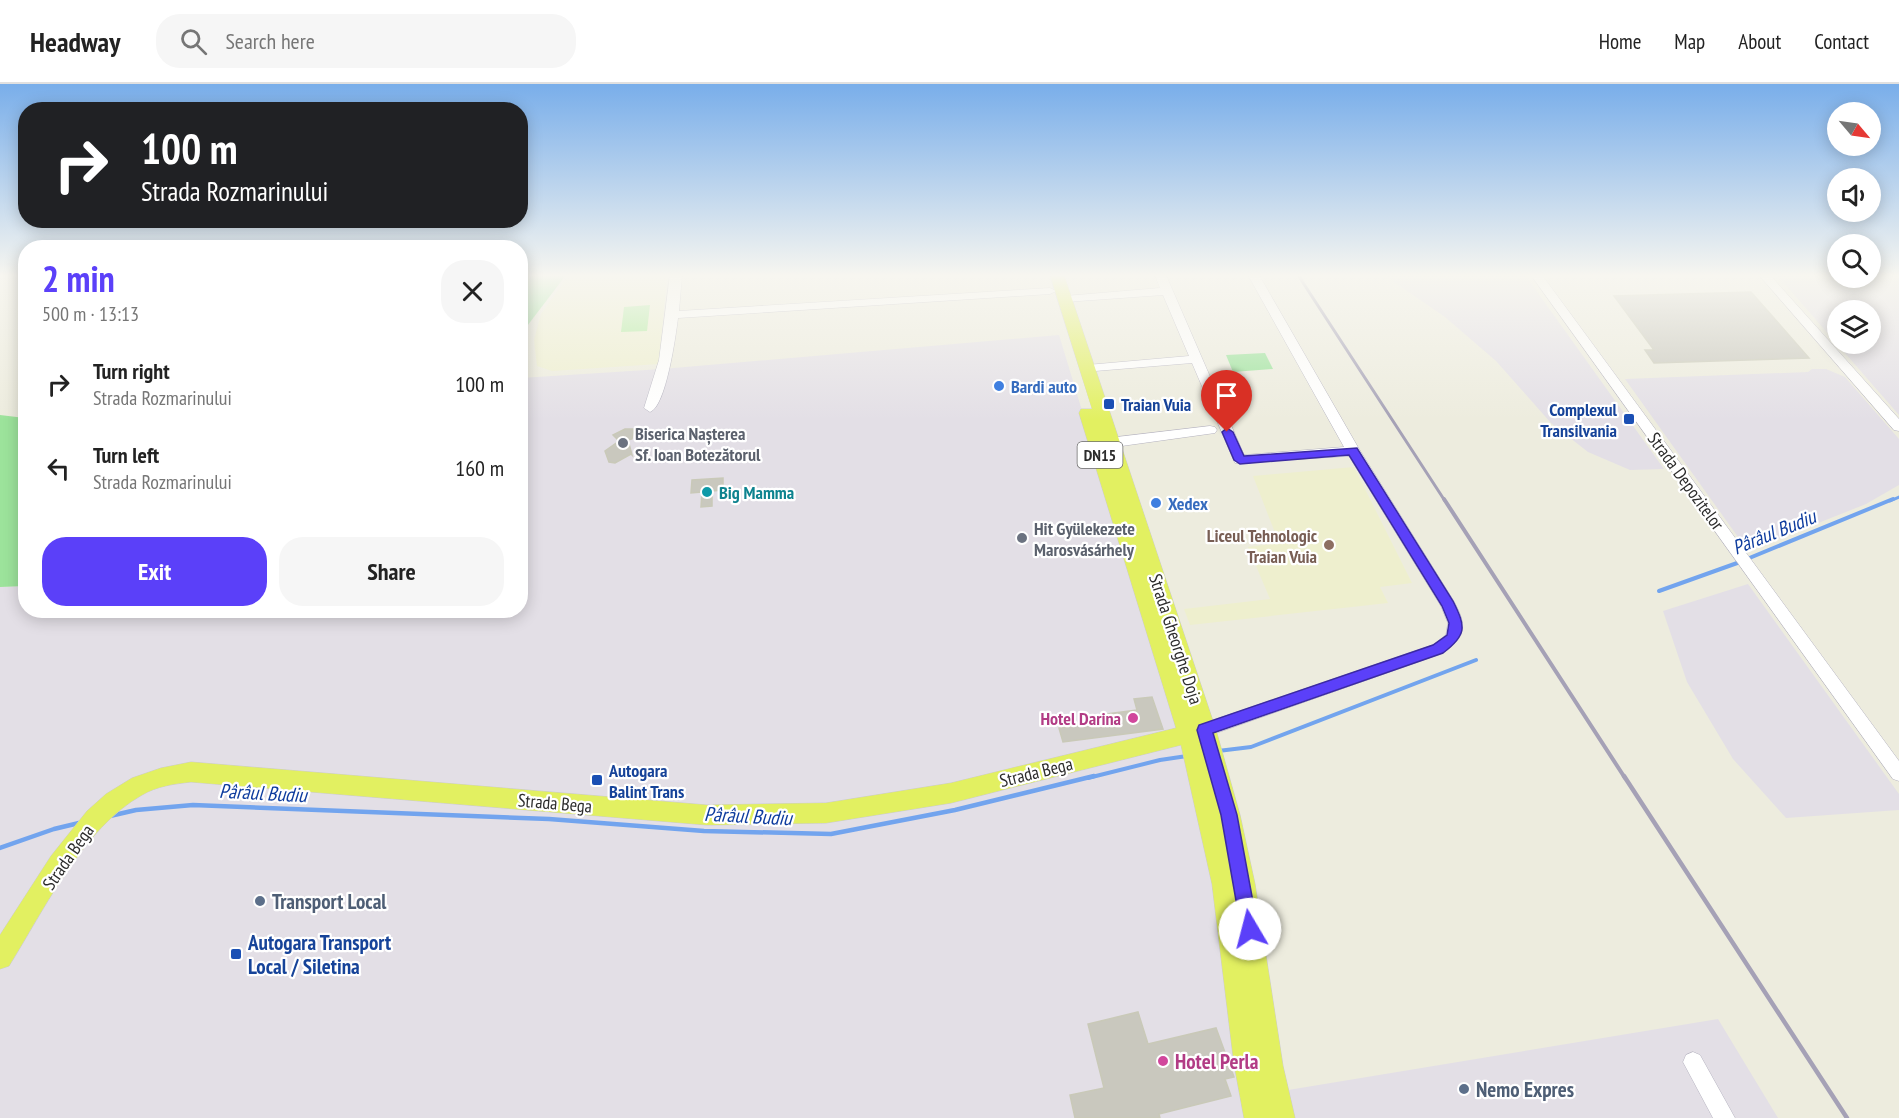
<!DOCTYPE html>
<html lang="en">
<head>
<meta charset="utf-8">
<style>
	body { margin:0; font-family:"PT Sans Narrow",sans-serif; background:#f6f6f6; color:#222; height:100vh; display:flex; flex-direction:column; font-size:22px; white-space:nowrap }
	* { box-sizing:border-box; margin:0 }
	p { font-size:20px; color:#767676 }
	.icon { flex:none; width:33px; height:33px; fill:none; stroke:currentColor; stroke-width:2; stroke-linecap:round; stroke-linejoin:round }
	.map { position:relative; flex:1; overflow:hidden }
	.sheet { position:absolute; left:18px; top:156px; width:510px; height:378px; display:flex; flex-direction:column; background:#fff; border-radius:24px; box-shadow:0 3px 15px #0003 }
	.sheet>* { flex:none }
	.guide { position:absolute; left:18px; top:18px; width:510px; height:126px; border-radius:24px; box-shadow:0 3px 15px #0003; background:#202124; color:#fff; overflow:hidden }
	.needle { width:39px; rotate:119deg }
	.fabs { position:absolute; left:1827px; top:18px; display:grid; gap:12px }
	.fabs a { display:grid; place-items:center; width:54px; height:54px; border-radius:50%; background:#fff; box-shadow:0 3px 15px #0003; font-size:30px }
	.pin { position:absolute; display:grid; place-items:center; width:51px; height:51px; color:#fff; margin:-62px -26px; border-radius:50% 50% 50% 0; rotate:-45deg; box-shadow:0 0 6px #0007 }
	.pin .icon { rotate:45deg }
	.me { position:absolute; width:66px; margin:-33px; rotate:352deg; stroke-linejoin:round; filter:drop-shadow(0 0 4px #0008) }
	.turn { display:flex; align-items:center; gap:21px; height:126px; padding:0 24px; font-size:27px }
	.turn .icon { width:78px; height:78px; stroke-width:2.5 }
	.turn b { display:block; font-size:42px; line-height:51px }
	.round { display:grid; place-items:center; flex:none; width:63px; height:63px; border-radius:24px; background:#f6f6f6 }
	.overview { display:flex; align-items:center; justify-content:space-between; height:102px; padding:0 24px }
	h1 { font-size:36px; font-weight:800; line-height:45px; color:#5b40f9 }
	.primary-button { display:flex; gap:12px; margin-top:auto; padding:12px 24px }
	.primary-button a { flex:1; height:69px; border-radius:24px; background:#5b40f9; color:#fff; font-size:24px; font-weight:800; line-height:69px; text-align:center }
	.primary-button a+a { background:#f6f6f6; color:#222 }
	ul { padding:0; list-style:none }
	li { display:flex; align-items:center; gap:18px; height:84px; padding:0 24px }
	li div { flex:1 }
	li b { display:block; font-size:22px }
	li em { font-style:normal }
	header { display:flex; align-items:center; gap:36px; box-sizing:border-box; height:84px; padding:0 30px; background:#fff; border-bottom:2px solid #e0e0e0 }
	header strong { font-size:28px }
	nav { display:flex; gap:33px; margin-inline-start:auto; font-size:21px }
	.search { width:420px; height:54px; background:#f6f6f6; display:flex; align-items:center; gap:15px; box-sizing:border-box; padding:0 21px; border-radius:24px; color:#767676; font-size:22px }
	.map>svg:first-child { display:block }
	.industrial { fill:#e3dfe6; fill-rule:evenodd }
	.education { fill:#eeefce }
	.green { fill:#9ce39b }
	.pitch { fill:#abeb97 }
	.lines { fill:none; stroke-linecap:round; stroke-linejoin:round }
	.stream-far2 { stroke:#72a4ee; stroke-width:3 }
	.stream-far1 { stroke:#72a4ee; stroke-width:4 }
	.stream { stroke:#72a4ee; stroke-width:4.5 }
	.building { fill:#c9c8be; stroke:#c9c9b8; stroke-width:1.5 }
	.minor-casing { stroke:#b4b2bf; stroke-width:1 }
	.major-casing { stroke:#ccc; stroke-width:1 }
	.minor { fill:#fff; fill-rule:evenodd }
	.major { fill:#e2f061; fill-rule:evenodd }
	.rail-far2 { stroke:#a5a1b6; stroke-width:3 }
	.rail-far1 { stroke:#a5a1b6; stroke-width:4 }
	.rail { stroke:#a5a1b6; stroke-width:4.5 }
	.route { fill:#5b40f9; stroke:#3b2aa2; stroke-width:1.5 }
	.shop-dot { fill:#3f7fe0; stroke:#fff; stroke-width:2 }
	.transit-dot { fill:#1a4fb4; stroke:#fff; stroke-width:2 }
	.worship-dot { fill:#6b7280; stroke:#fff; stroke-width:2 }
	.culture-dot { fill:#0f9aa8; stroke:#fff; stroke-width:2 }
	.education-dot { fill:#8d6e63; stroke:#fff; stroke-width:2 }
	.hotel-dot { fill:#d1479c; stroke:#fff; stroke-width:2 }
	.service-dot { fill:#5c6f8a; stroke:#fff; stroke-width:2 }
	.labels { text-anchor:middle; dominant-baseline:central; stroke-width:4.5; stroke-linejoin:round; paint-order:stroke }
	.shield { fill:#fff; stroke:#6b6b6b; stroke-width:1.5 }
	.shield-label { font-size:16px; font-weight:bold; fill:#2c2c2c }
	.shop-label { font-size:18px; font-weight:bold; fill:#366cbe; stroke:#fff; text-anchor:start }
	.transit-label { font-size:18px; font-weight:bold; fill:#164399; stroke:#fff; text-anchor:start }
	.worship-label { font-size:18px; font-weight:bold; fill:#5b616d; stroke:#fff; text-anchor:start }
	.street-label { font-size:18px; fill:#2c2c2c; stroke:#fff }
	.culture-label { font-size:18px; font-weight:bold; fill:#0d838f; stroke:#fff; text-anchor:start }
	.education-label { font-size:18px; font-weight:bold; fill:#785e54; stroke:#fff; text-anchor:end }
	.hotel-label { font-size:18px; font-weight:bold; fill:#b23c85; stroke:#fff; text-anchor:end }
	.water-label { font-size:20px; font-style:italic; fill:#0e3c9e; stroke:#fff }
	.near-service-label { font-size:21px; font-weight:bold; fill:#4e5e75; stroke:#fff; text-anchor:start }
	.near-transit-label { font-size:21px; font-weight:bold; fill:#164399; stroke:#fff; text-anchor:start }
	.near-hotel-label { font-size:21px; font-weight:bold; fill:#b23c85; stroke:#fff; text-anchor:start }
</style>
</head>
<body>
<header>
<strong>Headway</strong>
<div class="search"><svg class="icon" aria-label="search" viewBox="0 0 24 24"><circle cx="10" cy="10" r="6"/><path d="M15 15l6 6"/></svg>Search here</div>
<nav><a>Home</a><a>Map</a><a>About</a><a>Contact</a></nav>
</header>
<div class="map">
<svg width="1899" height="1034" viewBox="0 0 1899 1034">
	<rect width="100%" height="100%" fill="#edecde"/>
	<g class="industrial">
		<path d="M1384 191H1525L1664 385 1630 386 1588 368 1551 339 1496 277 1445 233Z"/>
		<path d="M1777 191H1837L1838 194 1899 191V331ZM1838 226H1870V260H1838Z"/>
		<path d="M1059 251 1182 655 1216 816 1240 1014 1718 935 1778 1034H0V503L25 502 26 526H520L521 294 662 285Z"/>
		<path d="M1812 285H1826L1845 293 1899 355V401L1866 420 1748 467 1625 295 1808 288Z"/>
		<path d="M1748 500 1899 710V726L1786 734 1733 675 1687 598 1663 527Z"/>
	</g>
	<g class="education">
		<path d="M569 191H667L659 280 552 287 537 282 534 256 541 230Z"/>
		<path d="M1354 383 1412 499 1380 503 1388 519 1190 541 1184 525 1270 515 1248 463 1279 459 1253 392Z"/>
	</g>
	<g class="green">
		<path d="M521 191H566L521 250 520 191Z"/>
		<path d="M1265 269 1273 285 1233 288 1226 271Z"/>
		<path d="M0 331 25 334V502L0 503Z"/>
	</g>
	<path class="pitch" d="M650 221 647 247 621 248 624 223Z"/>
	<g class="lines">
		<path class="stream-far2" d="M1890 417 1899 413"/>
		<g class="stream-far1">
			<path d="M1747 475 1893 415"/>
			<path d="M1659 507 1740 478"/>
			<path d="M1218 667 1251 663 1476 576"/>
			<path d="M1088 694 1160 676 1187 672"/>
		</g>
		<g class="stream">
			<path d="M110 732 136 726 193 721 549 735 704 747 831 750 955 726 1094 692"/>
			<path d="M0 764 54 745 79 739"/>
		</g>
	</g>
	<g class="building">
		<path d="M1751 208 1809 274 1654 279 1645 266H1654L1614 212Z"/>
		<path d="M625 345H634L632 355 628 356 632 371 631 370 615 379 609 378 605 367 619 357 613 351Z"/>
		<path d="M723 394V406L712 407V422L701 423 702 408 691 409 692 396Z"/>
		<path d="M1152 613 1163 645 1063 658 1059 644 1109 637 1107 630 1137 626 1134 615Z"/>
		<path d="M1138 928 1148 960 1216 944 1234 993 1225 995 1231 1012 1159 1030 1160 1034H1075L1070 1011 1104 1004 1088 940Z"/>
	</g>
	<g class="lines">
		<defs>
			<g id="minor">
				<path d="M670 191H682L679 227 1050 204 1056 207 1050 210 678 234C676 251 666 323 650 328L644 324 659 276Z"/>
				<path d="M1155 191H1166L1244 371 1344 363 1248 191H1259L1359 365 1453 516C1467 541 1467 552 1443 569L1205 653 1199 651 1197 646 1199 641 1433 561 1446 551 1448 539 1441 522 1349 372 1235 379 1192 279 1083 288 1081 285 1083 282 1087 281 1189 272 1163 211 1065 218 1059 215 1065 212 1160 204Z"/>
				<path d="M1531 191H1542L1899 677V697L1893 695Z"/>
				<path d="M1759 191H1770L1899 335V347L1894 346Z"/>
				<path d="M1210 342 1215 343 1217 346 1215 349 1100 365 1093 360 1100 355Z"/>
				<path d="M1693 968 1700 971 1735 1034H1713L1683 978 1686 971Z"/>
			</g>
			<path id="major" d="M1050 191H1064L1216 646 1240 731 1255 800 1283 982 1295 1034H1244L1234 980 1212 800 1181 661 951 719 826 739 707 741 191 698C174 700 157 702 142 711 83 744 44 826 9 882L0 885V851L51 772 87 727 106 710 132 694 161 684 191 678 707 721 826 719 951 699 1176 644 1079 329 1081 325H1092Z"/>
		</defs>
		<use href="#minor" class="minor-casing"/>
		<use href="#major" class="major-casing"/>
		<use href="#minor" class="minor"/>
		<use href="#major" class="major"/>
		<path class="rail-far2" d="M1298 191 1445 417"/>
		<path class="rail-far1" d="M1444 415 1625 694"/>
		<path class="rail" d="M1624 692 1847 1034"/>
	</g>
	<linearGradient id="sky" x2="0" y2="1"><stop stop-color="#79aeea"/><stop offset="0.57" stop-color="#f7f6f0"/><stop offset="1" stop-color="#f7f6f0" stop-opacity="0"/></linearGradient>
	<rect width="1899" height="336" fill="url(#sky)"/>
	<path class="route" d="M1227 344 1233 348 1244 372 1357 364 1453 517C1466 543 1467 551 1443 569L1213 649 1237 731 1258 845 1256 851 1250 854 1243 851 1241 845 1221 731 1197 646 1199 641 1433 561 1447 551 1449 539 1442 522 1349 371 1240 380 1234 376 1222 348Z"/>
	<g class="shop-dot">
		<circle cx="999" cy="302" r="6"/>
		<circle cx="1156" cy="419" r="6"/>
	</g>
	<g class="transit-dot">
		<rect x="1103" y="314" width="12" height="12" rx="3"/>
		<rect x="1623" y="329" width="12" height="12" rx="3"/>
		<rect x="591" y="690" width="12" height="12" rx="3"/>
		<rect x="230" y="864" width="12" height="12" rx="3"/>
	</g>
	<g class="worship-dot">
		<circle cx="623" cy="359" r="6"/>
		<circle cx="1022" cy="454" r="6"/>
	</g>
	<circle class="culture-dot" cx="707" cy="408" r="6"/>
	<circle class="education-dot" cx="1329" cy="461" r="6"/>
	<g class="hotel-dot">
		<circle cx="1133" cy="634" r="6"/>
		<circle cx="1163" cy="977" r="6"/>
	</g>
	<g class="service-dot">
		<circle cx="260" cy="817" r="6"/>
		<circle cx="1464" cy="1005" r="6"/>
	</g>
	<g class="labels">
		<rect class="shield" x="1077.5" y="358" width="45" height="26" rx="4.5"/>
		<g class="shield-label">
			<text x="1100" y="371">DN15</text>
		</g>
		<g class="shop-label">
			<text x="1011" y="302">Bardi auto</text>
			<text x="1168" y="419">Xedex</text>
		</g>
		<g class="transit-label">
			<text x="1121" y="320">Traian Vuia</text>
			<text x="1617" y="325" text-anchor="end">Complexul<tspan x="1617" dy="21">Transilvania</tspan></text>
			<text x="609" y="686">Autogara<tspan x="609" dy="21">Balint Trans</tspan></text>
		</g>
		<g class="worship-label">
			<text x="635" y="349">Biserica Nașterea<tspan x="635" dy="21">Sf. Ioan Botezătorul</tspan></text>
			<text x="1034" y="444">Hit Gyülekezete<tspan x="1034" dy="21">Marosvásárhely</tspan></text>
		</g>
		<g class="street-label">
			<text transform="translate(1686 397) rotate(54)">Strada Depozitelor</text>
			<text transform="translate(1176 555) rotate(72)">Strada Gheorghe Doja</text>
			<text transform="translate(1036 688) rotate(-14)">Strada Bega</text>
			<text transform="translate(555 719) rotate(5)">Strada Bega</text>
			<text transform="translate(68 773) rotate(-55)">Strada Bega</text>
		</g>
		<g class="culture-label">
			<text x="719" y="408">Big Mamma</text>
		</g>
		<g class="education-label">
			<text x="1317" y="451">Liceul Tehnologic<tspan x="1317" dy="21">Traian Vuia</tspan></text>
		</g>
		<g class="hotel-label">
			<text x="1121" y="634">Hotel Darina</text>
		</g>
		<g class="water-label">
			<text transform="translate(1774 448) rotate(-22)">Pârâul Budiu</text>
			<text transform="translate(263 709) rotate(3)">Pârâul Budiu</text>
			<text transform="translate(748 732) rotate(3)">Pârâul Budiu</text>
		</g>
		<g class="near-service-label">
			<text x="272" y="817">Transport Local</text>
			<text x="1476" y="1005">Nemo Expres</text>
		</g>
		<g class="near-transit-label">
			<text x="248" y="858">Autogara Transport<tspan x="248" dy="24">Local / Siletina</tspan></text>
		</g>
		<g class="near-hotel-label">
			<text x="1175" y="977">Hotel Perla</text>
		</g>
	</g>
</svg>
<div class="fabs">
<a><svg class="needle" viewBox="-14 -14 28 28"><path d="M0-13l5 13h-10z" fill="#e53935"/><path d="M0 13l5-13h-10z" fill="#767676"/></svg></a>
<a><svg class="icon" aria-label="sound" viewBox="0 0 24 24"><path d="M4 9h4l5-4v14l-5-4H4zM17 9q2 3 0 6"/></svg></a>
<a><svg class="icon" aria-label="search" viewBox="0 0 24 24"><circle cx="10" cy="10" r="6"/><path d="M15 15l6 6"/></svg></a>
<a><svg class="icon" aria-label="layers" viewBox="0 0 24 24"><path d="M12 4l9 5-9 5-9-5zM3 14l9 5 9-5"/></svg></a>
</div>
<div class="pin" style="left:1227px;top:348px;background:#d93025"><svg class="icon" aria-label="arrive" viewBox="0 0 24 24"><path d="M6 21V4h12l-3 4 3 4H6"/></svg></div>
<svg class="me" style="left:1250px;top:845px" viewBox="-20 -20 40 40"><circle r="19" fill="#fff"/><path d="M0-13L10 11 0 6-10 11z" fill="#5b40f9"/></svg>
<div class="guide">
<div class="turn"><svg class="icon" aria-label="right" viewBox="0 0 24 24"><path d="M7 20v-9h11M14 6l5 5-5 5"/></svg><div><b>100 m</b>Strada Rozmarinului</div></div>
</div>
<section class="sheet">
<div class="overview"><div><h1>2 min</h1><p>500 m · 13:13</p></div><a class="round"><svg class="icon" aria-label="close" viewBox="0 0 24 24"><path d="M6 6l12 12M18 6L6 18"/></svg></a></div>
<ul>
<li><svg class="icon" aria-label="right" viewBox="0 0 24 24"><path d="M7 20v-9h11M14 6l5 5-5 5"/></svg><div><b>Turn right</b><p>Strada Rozmarinului</p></div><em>100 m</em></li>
<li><svg class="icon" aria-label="left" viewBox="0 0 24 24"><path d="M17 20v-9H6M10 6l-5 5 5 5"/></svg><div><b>Turn left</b><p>Strada Rozmarinului</p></div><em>160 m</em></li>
</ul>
<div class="primary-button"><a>Exit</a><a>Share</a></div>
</section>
</div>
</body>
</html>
